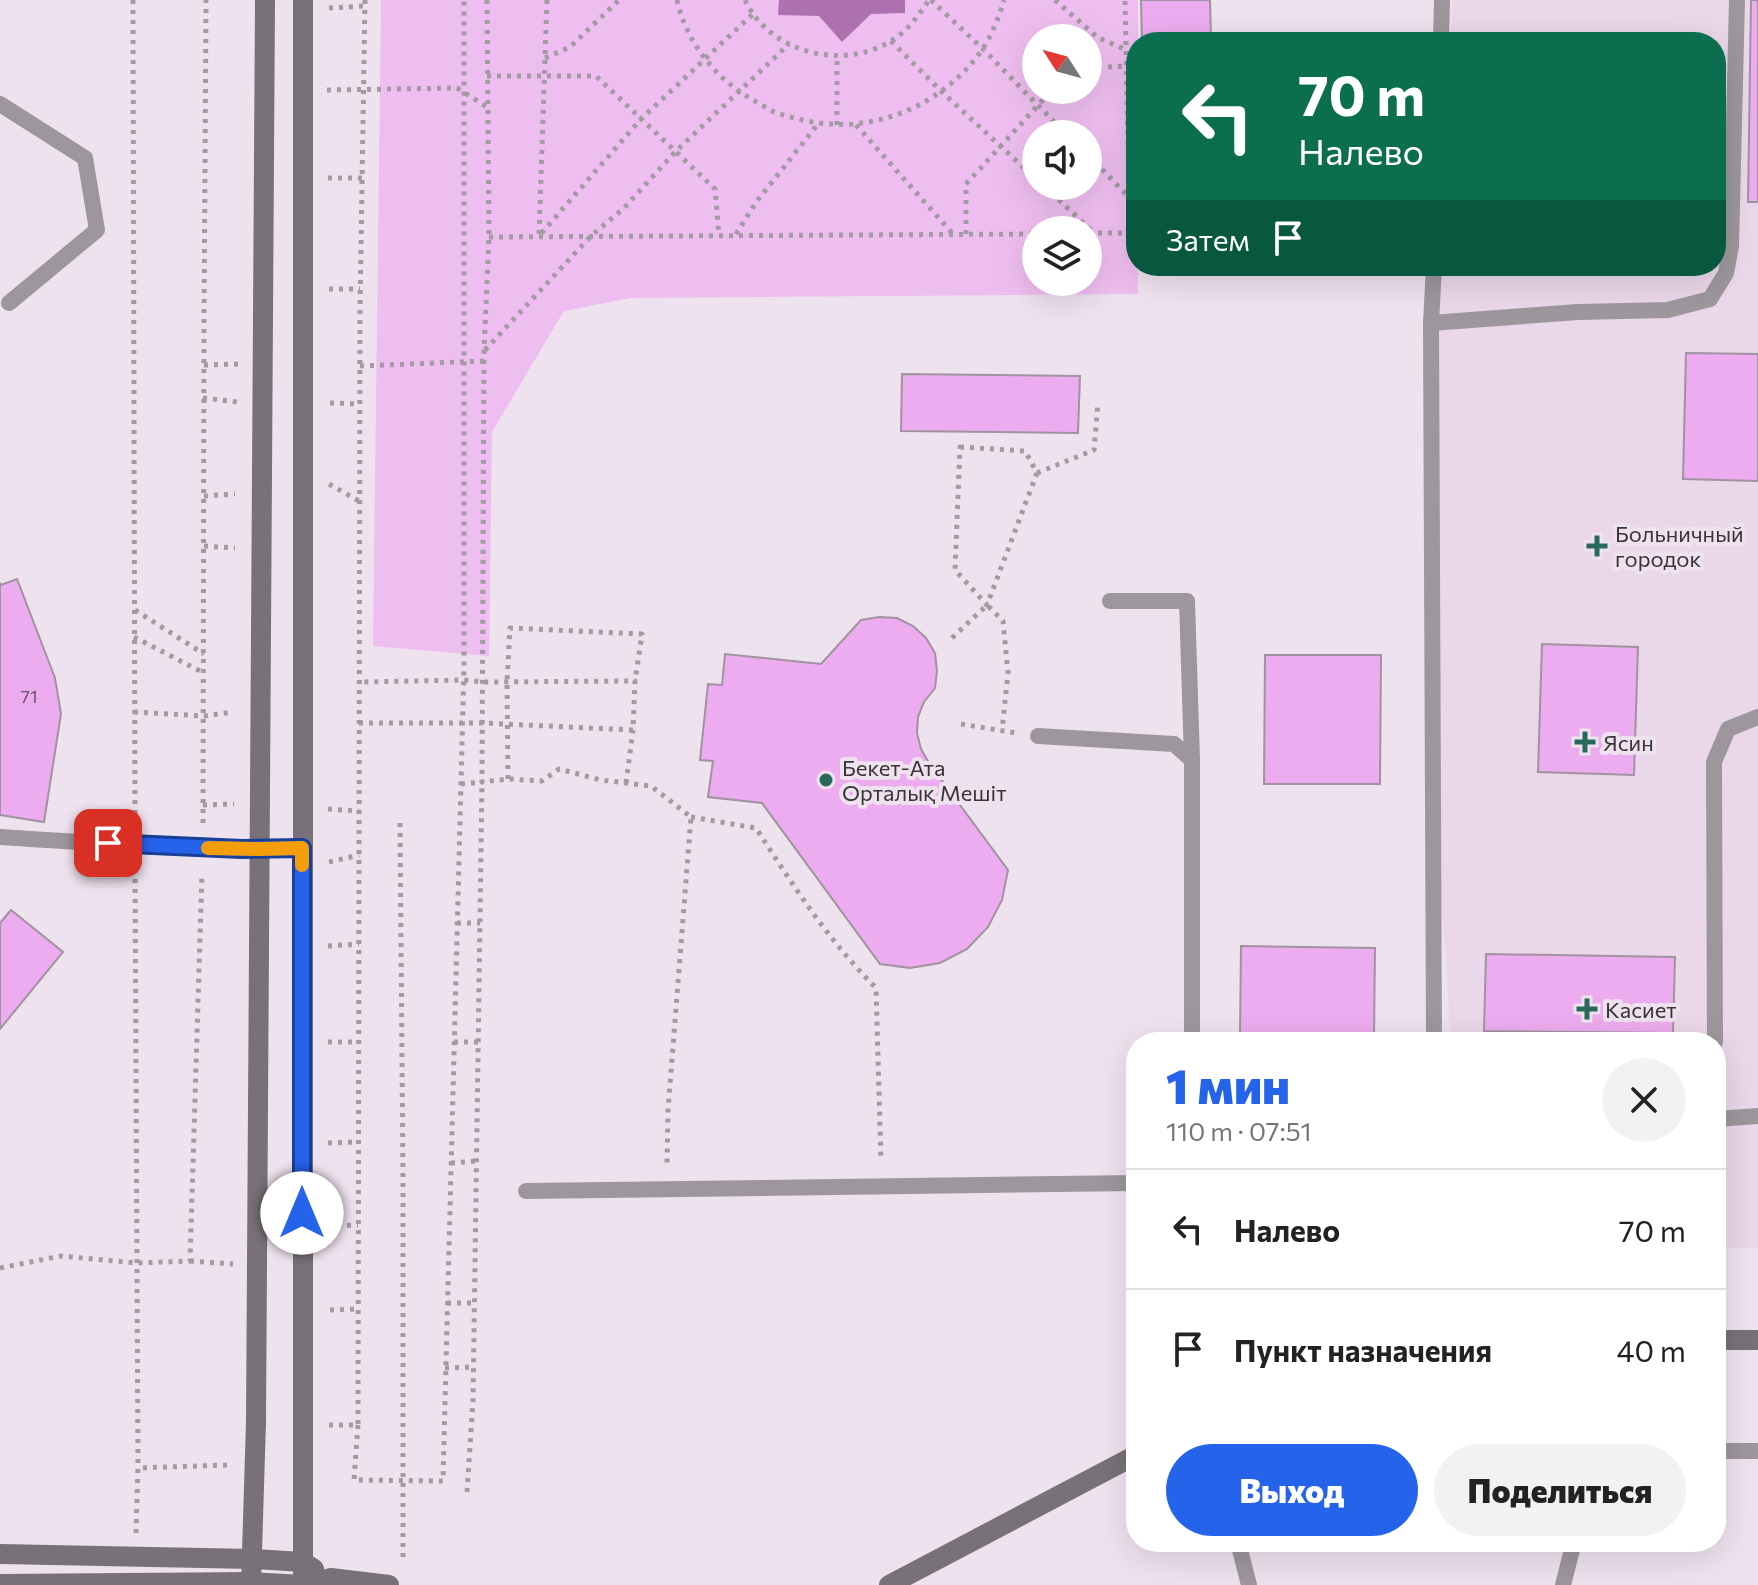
<!DOCTYPE html>
<html lang="ru">
<head>
<meta charset="utf-8">
<style>
	body { margin:0; font-family:Commissioner,sans-serif; background:#f2f2f2; color:#222; height:100vh; display:flex; flex-direction:column; font-size:30px; white-space:nowrap }
	* { box-sizing:border-box; margin:0 }
	p { font-size:26px; color:#767676 }
	.icon { flex:none; width:44px; height:44px; fill:none; stroke:currentColor; stroke-width:2; stroke-linecap:round; stroke-linejoin:round }
	.map { position:relative; flex:1; overflow:hidden }
	.drawer { position:absolute; left:1126px; top:1032px; width:600px; height:520px; display:flex; flex-direction:column; background:#fff; border-radius:32px; box-shadow:0 8px 32px #0002 }
	.drawer>* { flex:none }
	.hud { position:absolute; left:1126px; top:32px; width:600px; height:244px; border-radius:32px; box-shadow:0 8px 32px #0002; background:#0b6e4f; color:#fff; overflow:hidden }
	.needle { width:52px; rotate:306deg }
	.controls { position:absolute; left:1022px; top:24px; display:grid; gap:16px }
	.controls a { display:grid; place-items:center; width:80px; height:80px; border-radius:50%; background:#fff; box-shadow:0 8px 32px #0002; font-size:40px }
	.pin { position:absolute; display:grid; place-items:center; width:68px; height:68px; color:#fff; margin:-34px; border-radius:16px; box-shadow:0 4px 12px #0006 }
	.me { position:absolute; width:88px; margin:-44px; rotate:0deg; stroke-linejoin:round; filter:drop-shadow(0 0 6px #0008) }
	.turn { display:flex; align-items:center; gap:28px; height:168px; padding:0 40px; font-size:36px }
	.turn .icon { width:104px; height:104px; stroke-width:2.5 }
	.turn b { display:block; font-size:56px; line-height:68px }
	.then { display:flex; align-items:center; height:76px; padding:0 40px; background:#0003; gap:16px; font-size:30px }
	.round { display:grid; place-items:center; flex:none; width:84px; height:84px; border-radius:42px; background:#f2f2f2 }
	.head { display:flex; align-items:center; justify-content:space-between; height:136px; padding:0 40px }
	h1 { font-size:48px; font-weight:800; line-height:60px; color:#2563eb }
	.primary-button { display:flex; gap:16px; margin-top:auto; padding:16px 40px }
	.primary-button a { flex:1; height:92px; border-radius:48px; background:#2563eb; color:#fff; font-size:32px; font-weight:800; line-height:92px; text-align:center }
	.primary-button a+a { background:#f2f2f2; color:#222 }
	ul { padding:0; list-style:none }
	li { display:flex; align-items:center; gap:24px; height:120px; padding:0 40px; border-top:2px solid #e0e0e0 }
	li div { flex:1 }
	li b { display:block; font-size:30px }
	li em { font-style:normal }
	.map>svg:first-child { display:block }
	.built { fill:#ead7ea }
	.green { fill:#efbef0; fill-rule:evenodd }
	.water { fill:#ae71b0 }
	.building { fill:#edacef; stroke:#9f939f; stroke-width:2 }
	.lines { fill:none; stroke-linecap:round; stroke-linejoin:round }
	.path { stroke:#a49aa4; stroke-width:5; stroke-dasharray:4 6; stroke-linecap:butt }
	.lane { stroke:#9d979d; stroke-width:16 }
	.secondary { stroke:#797179; stroke-width:20 }
	.route-casing { stroke:#184099; stroke-width:20 }
	.route { stroke:#2563eb; stroke-width:14 }
	.slow { stroke:#f59e0b; stroke-width:14 }
	.poi-dot { fill:#276a5b; stroke:#efe2ef; stroke-width:3 }
	.labels { text-anchor:middle; dominant-baseline:central; stroke-width:8; stroke-linejoin:round; paint-order:stroke }
	.number-label { font-size:18px; fill:#675267 }
	.poi-label { font-size:22px; fill:#3a343a; stroke:#efe2ef; text-anchor:start }
</style>
</head>
<body>
<div class="map">
<svg width="1758" height="1585" viewBox="0 0 1758 1585">
	<rect width="100%" height="100%" fill="#efe2ef"/>
	<path class="built" d="M1453 0H1758V1248H1716V1042H1451L1437 825 1435 266H1716V42H1450Z"/>
	<path class="green" d="M381 0H1138V42H1136L1138 294 631 298 564 311 492 432 489 656 373 646ZM1036 38H1088V90H1036ZM1036 134H1088V186H1036ZM1036 230H1088V282H1036Z"/>
	<path class="water" d="M779 0H905V13L871 14 842 42 819 16 778 15Z"/>
	<g class="building">
		<path d="M1141 0H1210L1211 42H1142Z"/>
		<path d="M1751 0H1758V202H1748Z"/>
		<path d="M1686 353 1758 354V481L1683 479Z"/>
		<path d="M902 374 1080 376 1078 433 901 431Z"/>
		<path d="M17 579 55 678 61 714 44 822 0 815V583L1 585Z"/>
		<path d="M879 617 897 618 913 626 926 638 935 653 937 671 935 688 924 702 918 717 917 733 921 749 929 763 1008 870 1002 900 988 927 967 949 940 963 910 968 880 964 762 803 708 797 713 761 700 760 708 684 722 685 725 654 821 664 861 620Z"/>
		<path d="M1542 644 1638 647 1634 775 1538 772Z"/>
		<path d="M1265 655H1381L1380 784H1264Z"/>
		<path d="M11 910 63 952 0 1029V923Z"/>
		<path d="M1241 946 1375 948 1374 1037 1240 1035Z"/>
		<path d="M1486 954 1675 957 1673 1033 1484 1031Z"/>
	</g>
	<g class="lines">
		<g class="path">
			<path d="M133 0 135 823"/>
			<path d="M487 0 489 237 484 351 482 782 508 779 542 781 559 769 601 780 651 786 691 817 668 1110 667 1164"/>
			<path d="M547 0 539 236 641 119 754 13"/>
			<path d="M677 0C686 42 716 79 753 100 760 104 767 108 774 112 782 115 790 117 798 119 867 137 940 109 982 50 992 35 999 17 1004 0"/>
			<path d="M745 0C770 53 842 71 891 41 908 31 918 16 929 0"/>
			<path d="M931 0 983 49 1066 134"/>
			<path d="M1055 0 1097 37 1126 50"/>
			<path d="M329 8 365 6"/>
			<path d="M891 41 942 92 1036 179"/>
			<path d="M545 58 570 47 619 0"/>
			<path d="M1088 68 1126 66"/>
			<path d="M487 76H596L715 189 719 236"/>
			<path d="M327 90 457 88 487 107"/>
			<path d="M837 125V56"/>
			<path d="M856 125 953 234"/>
			<path d="M1088 155 1128 196"/>
			<path d="M328 178H362"/>
			<path d="M1044 186 1094 233"/>
			<path d="M1088 233H1130L1125 0"/>
			<path d="M736 234 757 201 818 124"/>
			<path d="M966 234V184L1052 90"/>
			<path d="M489 237 1036 234"/>
			<path d="M329 289H360"/>
			<path d="M485 350 591 236 624 208 676 151 789 44"/>
			<path d="M204 365 239 364"/>
			<path d="M360 366 484 361"/>
			<path d="M203 398 238 402"/>
			<path d="M330 403 360 404"/>
			<path d="M960 447 1025 451 1037 473 987 605 955 570Z"/>
			<path d="M1037 473 1094 450 1098 402"/>
			<path d="M329 484 359 501"/>
			<path d="M204 496 235 494"/>
			<path d="M204 546 235 548"/>
			<path d="M135 610 204 654"/>
			<path d="M134 637 204 673"/>
			<path d="M952 638 987 605 1003 621 1008 673 1002 730"/>
			<path d="M134 712 204 716 233 712"/>
			<path d="M359 723H482L633 730 635 681 483 682 464 680 360 682"/>
			<path d="M961 724 1016 733"/>
			<path d="M508 779 507 682 510 628 642 634 635 681"/>
			<path d="M626 783 633 730"/>
			<path d="M461 784 482 782"/>
			<path d="M203 805 234 804"/>
			<path d="M328 809 359 811"/>
			<path d="M691 817 756 828C792 884 828 940 876 988L881 1161"/>
			<path d="M203 823 204 328 206 0"/>
			<path d="M400 823 403 1178V1562"/>
			<path d="M329 862 359 855"/>
			<path d="M135 869 138 1468"/>
			<path d="M457 923H480"/>
			<path d="M328 946 359 944"/>
			<path d="M328 1042H359"/>
			<path d="M454 1042H478"/>
			<path d="M328 1143 358 1142"/>
			<path d="M451 1163 476 1161"/>
			<path d="M327 1226 358 1225"/>
			<path d="M190 1261 233 1264"/>
			<path d="M0 1268 61 1256 137 1263 190 1261 202 873"/>
			<path d="M447 1303H474"/>
			<path d="M330 1310 359 1309"/>
			<path d="M445 1368 473 1367"/>
			<path d="M329 1425H358L360 308 365 0"/>
			<path d="M358 1425 354 1480 443 1481 464 666V0"/>
			<path d="M467 1492 473 1401 482 781"/>
			<path d="M136 1533 138 1468 228 1465"/>
		</g>
		<g class="lane">
			<path d="M1441 42 1442 0"/>
			<path d="M0 104 85 158 97 230 9 303"/>
			<path d="M1434 266 1431 323 1434 1042"/>
			<path d="M1431 323 1578 312 1668 310 1710 299 1726 273 1731 246 1737 0"/>
			<path d="M1110 601H1187L1192 760"/>
			<path d="M1038 736 1174 744 1192 760V1042"/>
			<path d="M0 837C100 843 201 852 302 848"/>
			<path d="M1715 1042 1714 762 1728 729 1758 717"/>
			<path d="M1716 1119 1758 1116"/>
			<path d="M526 1191 1136 1183"/>
			<path d="M1716 1451H1758"/>
			<path d="M1238 1542 1249 1585"/>
			<path d="M1563 1585 1574 1542"/>
		</g>
		<g class="secondary">
			<path d="M1716 1340H1758"/>
			<path d="M0 1554 253 1559 303 1562 314 1569"/>
			<path d="M0 1584 251 1582 303 1585 331 1578 389 1585"/>
			<path d="M251 1585 256 1422 265 0"/>
			<path d="M303 1585V0"/>
			<path d="M889 1585 1136 1455"/>
		</g>
	</g>
	<g class="lines">
		<defs>
			<path id="route" d="M108 843 242 849 302 848V1213"/>
		</defs>
		<use href="#route" class="route-casing"/>
		<use href="#route" class="route"/>
		<path class="slow" d="M208 848 259 849 302 848V865"/>
	</g>
	<g class="poi-dot">
		<path d="M1593 534h8v8h8v8h-8v8h-8v-8h-8v-8h8z"/>
		<path d="M1581 730h8v8h8v8h-8v8h-8v-8h-8v-8h8z"/>
		<circle cx="826" cy="780" r="8"/>
		<path d="M1583 997h8v8h8v8h-8v8h-8v-8h-8v-8h8z"/>
	</g>
	<g class="labels">
		<g class="number-label">
			<text x="29" y="696">71</text>
		</g>
		<g class="poi-label">
			<text x="1615" y="533">Больничный<tspan x="1615" dy="25">городок</tspan></text>
			<text x="1603" y="742">Ясин</text>
			<text x="842" y="767">Бекет-Ата<tspan x="842" dy="25">Орталық Мешіт</tspan></text>
			<text x="1605" y="1009">Касиет</text>
		</g>
	</g>
</svg>
<div class="controls">
<a><svg class="needle" viewBox="-14 -14 28 28"><path d="M0-13l5 13h-10z" fill="#e53935"/><path d="M0 13l5-13h-10z" fill="#767676"/></svg></a>
<a><svg class="icon" aria-label="sound" viewBox="0 0 24 24"><path d="M4 9h4l5-4v14l-5-4H4zM17 9q2 3 0 6"/></svg></a>
<a><svg class="icon" aria-label="layers" viewBox="0 0 24 24"><path d="M12 4l9 5-9 5-9-5zM3 14l9 5 9-5"/></svg></a>
</div>
<div class="pin" style="left:108px;top:843px;background:#d93025"><svg class="icon" aria-label="arrive" viewBox="0 0 24 24"><path d="M6 21V4h12l-3 4 3 4H6"/></svg></div>
<svg class="me" style="left:302px;top:1213px" viewBox="-20 -20 40 40"><circle r="19" fill="#fff"/><path d="M0-13L10 11 0 6-10 11z" fill="#2563eb"/></svg>
<div class="hud">
<div class="turn"><svg class="icon" aria-label="left" viewBox="0 0 24 24"><path d="M17 20v-9H6M10 6l-5 5 5 5"/></svg><div><b>70 m</b>Налево</div></div>
<div class="then">Затем<svg class="icon" aria-label="arrive" viewBox="0 0 24 24"><path d="M6 21V4h12l-3 4 3 4H6"/></svg></div>
</div>
<section class="drawer">
<div class="head"><div><h1>1 мин</h1><p>110 m · 07:51</p></div><a class="round"><svg class="icon" aria-label="close" viewBox="0 0 24 24"><path d="M6 6l12 12M18 6L6 18"/></svg></a></div>
<ul>
<li><svg class="icon" aria-label="left" viewBox="0 0 24 24"><path d="M17 20v-9H6M10 6l-5 5 5 5"/></svg><div><b>Налево</b></div><em>70 m</em></li>
<li><svg class="icon" aria-label="arrive" viewBox="0 0 24 24"><path d="M6 21V4h12l-3 4 3 4H6"/></svg><div><b>Пункт назначения</b></div><em>40 m</em></li>
</ul>
<div class="primary-button"><a>Выход</a><a>Поделиться</a></div>
</section>
</div>
</body>
</html>
